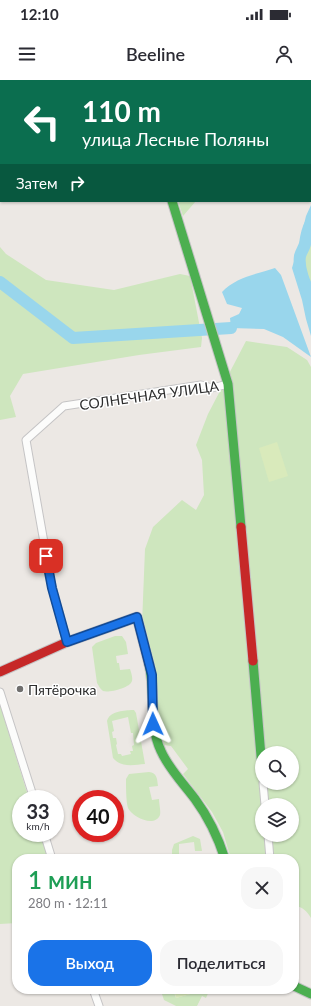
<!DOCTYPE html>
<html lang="ru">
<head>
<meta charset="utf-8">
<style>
	body { margin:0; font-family:Lato,sans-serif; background:#f7f7f7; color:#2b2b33; height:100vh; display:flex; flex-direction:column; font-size:15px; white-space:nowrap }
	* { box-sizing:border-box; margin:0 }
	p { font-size:13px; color:#7c7c81 }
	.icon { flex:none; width:22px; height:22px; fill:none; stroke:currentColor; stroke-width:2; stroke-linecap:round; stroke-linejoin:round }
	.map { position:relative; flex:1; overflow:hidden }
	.details { position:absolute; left:12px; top:774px; width:287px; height:140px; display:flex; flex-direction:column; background:#fff; border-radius:16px; box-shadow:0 1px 3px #0004 }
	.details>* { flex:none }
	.hud { position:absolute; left:0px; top:0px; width:311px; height:122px; box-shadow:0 1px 3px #0004; background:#0b6e4f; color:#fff; overflow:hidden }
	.tools { position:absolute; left:255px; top:666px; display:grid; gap:8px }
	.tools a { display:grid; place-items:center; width:44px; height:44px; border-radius:50%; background:#fff; box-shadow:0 1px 3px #0004; font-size:20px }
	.speed { position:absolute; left:12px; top:710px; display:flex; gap:8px; font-size:20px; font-weight:700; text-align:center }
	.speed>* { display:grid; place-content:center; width:52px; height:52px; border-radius:50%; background:#fff; box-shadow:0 1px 3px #0004; line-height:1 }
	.speed small { font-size:10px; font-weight:400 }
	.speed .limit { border:6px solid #d22; background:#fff; color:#111 }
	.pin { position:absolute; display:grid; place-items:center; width:34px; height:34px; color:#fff; margin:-17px; border-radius:8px; box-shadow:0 2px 6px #0006 }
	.me { position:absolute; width:44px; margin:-22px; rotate:359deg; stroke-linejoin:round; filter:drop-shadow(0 0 3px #0008) }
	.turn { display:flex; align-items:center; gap:14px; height:84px; padding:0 16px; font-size:18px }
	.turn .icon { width:52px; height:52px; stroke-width:2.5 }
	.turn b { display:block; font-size:28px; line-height:34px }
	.then { display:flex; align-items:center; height:38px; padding:0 16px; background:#0003; gap:8px; font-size:15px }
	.round { display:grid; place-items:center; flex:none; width:42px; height:42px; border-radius:16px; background:#f7f7f7 }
	.overview { display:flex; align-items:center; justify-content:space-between; height:68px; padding:0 16px }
	h1 { font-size:24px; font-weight:600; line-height:30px; color:#1e9e55 }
	.cta { display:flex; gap:8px; margin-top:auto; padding:8px 16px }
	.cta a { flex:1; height:46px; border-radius:16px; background:#1a73e8; color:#fff; font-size:16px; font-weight:600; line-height:46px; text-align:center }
	.cta a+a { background:#f7f7f7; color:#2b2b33 }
	.status { display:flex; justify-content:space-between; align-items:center; height:28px; padding:0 20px; background:#fff; direction:ltr }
	.status svg { height:11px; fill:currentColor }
	header { display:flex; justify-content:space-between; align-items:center; height:52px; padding:0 16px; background:#fff; font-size:18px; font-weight:600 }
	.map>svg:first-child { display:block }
	.green { fill:#cee6be; fill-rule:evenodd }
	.pitch { fill:#d9eabb }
	.water { fill:#99d6ec }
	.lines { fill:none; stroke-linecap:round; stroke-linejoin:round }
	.river { stroke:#99d6ec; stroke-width:12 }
	.street-casing { stroke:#c5c4c5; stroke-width:9 }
	.fast-casing { stroke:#c5c4c5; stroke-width:11 }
	.jam-casing { stroke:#c5c4c5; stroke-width:11 }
	.street { stroke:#fcfcfb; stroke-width:7 }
	.fast { stroke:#4caf50; stroke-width:9 }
	.jam { stroke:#c62828; stroke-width:9 }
	.route-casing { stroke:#114b97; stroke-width:10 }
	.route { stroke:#1a73e8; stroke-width:7 }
	.poi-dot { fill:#706f6e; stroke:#fff; stroke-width:1.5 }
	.labels { text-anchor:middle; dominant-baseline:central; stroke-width:3; stroke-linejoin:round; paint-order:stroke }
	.street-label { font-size:14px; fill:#2e2e2e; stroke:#fff }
	.poi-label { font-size:14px; fill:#2e2e2e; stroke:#fff; text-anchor:start }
</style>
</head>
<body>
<div class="status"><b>12:10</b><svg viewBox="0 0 49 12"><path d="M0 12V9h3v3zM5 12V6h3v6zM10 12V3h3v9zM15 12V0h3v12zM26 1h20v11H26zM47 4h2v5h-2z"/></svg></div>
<header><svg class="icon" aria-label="menu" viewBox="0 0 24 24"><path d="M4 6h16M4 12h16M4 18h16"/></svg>Beeline<svg class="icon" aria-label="person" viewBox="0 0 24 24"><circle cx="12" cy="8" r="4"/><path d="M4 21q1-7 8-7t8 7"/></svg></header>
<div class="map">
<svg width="311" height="926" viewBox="0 0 311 926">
	<rect width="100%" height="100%" fill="#ece8e4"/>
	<g class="green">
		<path d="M178 121H196L183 136Z"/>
		<path d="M311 149V208C306 204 301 184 301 177 302 170 308 155 311 149Z"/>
		<path d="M0 167 6 174 46 200 114 210 180 194 190 196 202 258 201 267 139 275 23 294 10 316 16 337 0 340Z"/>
		<path d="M246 261 287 267 307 280 311 287V838C307 831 302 826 294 826V779H231L223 752 212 732 183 694 188 689 171 666 164 665 159 645 155 589 142 544 145 469 153 447 182 420 196 430 204 415 202 380 196 365 208 334ZM262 673H292V703H262ZM262 725H292V755H262Z"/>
		<path d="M115 556H122L126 562 128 574 116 576 117 583H119L120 590 130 589C131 592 133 598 132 601 130 608 109 613 103 611 100 609 99 606 97 603L92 567 96 563Z"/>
		<path d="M0 625 29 719H21V753H40L48 779H17V843L0 844Z"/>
		<path d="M131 630H134L136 633 145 684C134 685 121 688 113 678L107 641C110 631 122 631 131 630ZM128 637 131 653H133L134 665 132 666 133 671H130L131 674 122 676 121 674H118L116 665 117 664 116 658H113L112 652 114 651 112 641Z"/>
		<path d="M149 692C157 693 157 698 158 706L149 707 152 720 159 719C159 724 161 731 160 735 155 748 132 737 128 728 126 722 126 706 126 699L129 694Z"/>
		<path d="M193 756 200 759 202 771H195L194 762 179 764V775H177L178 779H172V770L174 764Z"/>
		<path d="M167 909H173L176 918 197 912V909H210L206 918 202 916 197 926H176L164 920 161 911Z"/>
	</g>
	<g class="pitch">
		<path d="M277 362 288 396 269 402 259 368Z"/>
		<path d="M174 909H197L198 912 176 918Z"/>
	</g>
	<g class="water">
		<path d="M311 125V145L302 172 301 178 311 206V256L306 239 302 220 292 188 300 161 306 136Z"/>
		<path d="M275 188 281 195 311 277 283 257 264 249 231 248 230 238 239 234 242 228 227 224 222 212C236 197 257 194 275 188Z"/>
	</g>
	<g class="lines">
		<g class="river">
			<path d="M311 143C307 150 306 156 305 164 304 168 301 172 300 176 298 188 305 205 311 215"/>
			<path d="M0 202 73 258 231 248"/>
		</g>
		<defs>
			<g id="street">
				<path d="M143 0V1"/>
				<path d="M67 562 52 508 26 360 64 326 201 305 212 308 228 304"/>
				<path d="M0 612 34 719"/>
				<path d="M263 703 265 725"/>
				<path d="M44 753 52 779"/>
				<path d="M268 755 270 779"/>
				<path d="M93 909 99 926"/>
			</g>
			<g id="fast">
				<path d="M172 121 228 304 241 447"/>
				<path d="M253 581 262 688"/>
				<path d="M149 584C156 612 148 644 161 671 169 689 183 703 195 719 209 738 218 757 225 779"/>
				<path d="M294 906 311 914"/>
			</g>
			<g id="jam">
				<path d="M241 447 253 581"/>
				<path d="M0 592 67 562 137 537 149 584"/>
			</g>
		</defs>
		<use href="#street" class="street-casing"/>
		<use href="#fast" class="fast-casing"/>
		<use href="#jam" class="jam-casing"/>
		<use href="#street" class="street"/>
		<use href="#fast" class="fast"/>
		<use href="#jam" class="jam"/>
	</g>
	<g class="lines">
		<defs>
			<path id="route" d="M46 476 52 508 67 562 137 537 152 595 153 644"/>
		</defs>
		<use href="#route" class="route-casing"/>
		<use href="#route" class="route"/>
	</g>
	<circle class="poi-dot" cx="20" cy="609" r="4"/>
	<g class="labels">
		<g class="street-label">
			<text transform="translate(149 315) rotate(-8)">СОЛНЕЧНАЯ УЛИЦА</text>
		</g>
		<g class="poi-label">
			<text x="28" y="609">Пятёрочка</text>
		</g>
	</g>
</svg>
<div class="tools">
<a><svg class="icon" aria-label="search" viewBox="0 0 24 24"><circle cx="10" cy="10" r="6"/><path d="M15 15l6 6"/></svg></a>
<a><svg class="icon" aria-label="layers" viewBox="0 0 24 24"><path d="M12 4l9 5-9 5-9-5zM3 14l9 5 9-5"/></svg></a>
</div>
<div class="speed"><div>33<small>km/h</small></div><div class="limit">40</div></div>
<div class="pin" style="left:46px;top:476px;background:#d93025"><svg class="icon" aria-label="arrive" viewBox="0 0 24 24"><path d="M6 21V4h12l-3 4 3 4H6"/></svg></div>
<svg class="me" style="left:153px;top:644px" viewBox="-20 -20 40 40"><path d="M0-17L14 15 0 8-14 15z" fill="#1a73e8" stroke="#fff" stroke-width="4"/></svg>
<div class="hud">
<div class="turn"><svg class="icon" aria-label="left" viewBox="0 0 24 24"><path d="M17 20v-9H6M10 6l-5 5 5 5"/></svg><div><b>110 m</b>улица Лесные Поляны</div></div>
<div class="then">Затем<svg class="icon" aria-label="right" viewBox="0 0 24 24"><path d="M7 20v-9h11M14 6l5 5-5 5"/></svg></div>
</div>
<section class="details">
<div class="overview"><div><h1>1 мин</h1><p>280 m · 12:11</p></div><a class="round"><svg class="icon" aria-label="close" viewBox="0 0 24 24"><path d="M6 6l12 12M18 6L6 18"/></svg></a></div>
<div class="cta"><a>Выход</a><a>Поделиться</a></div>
</section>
</div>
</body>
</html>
